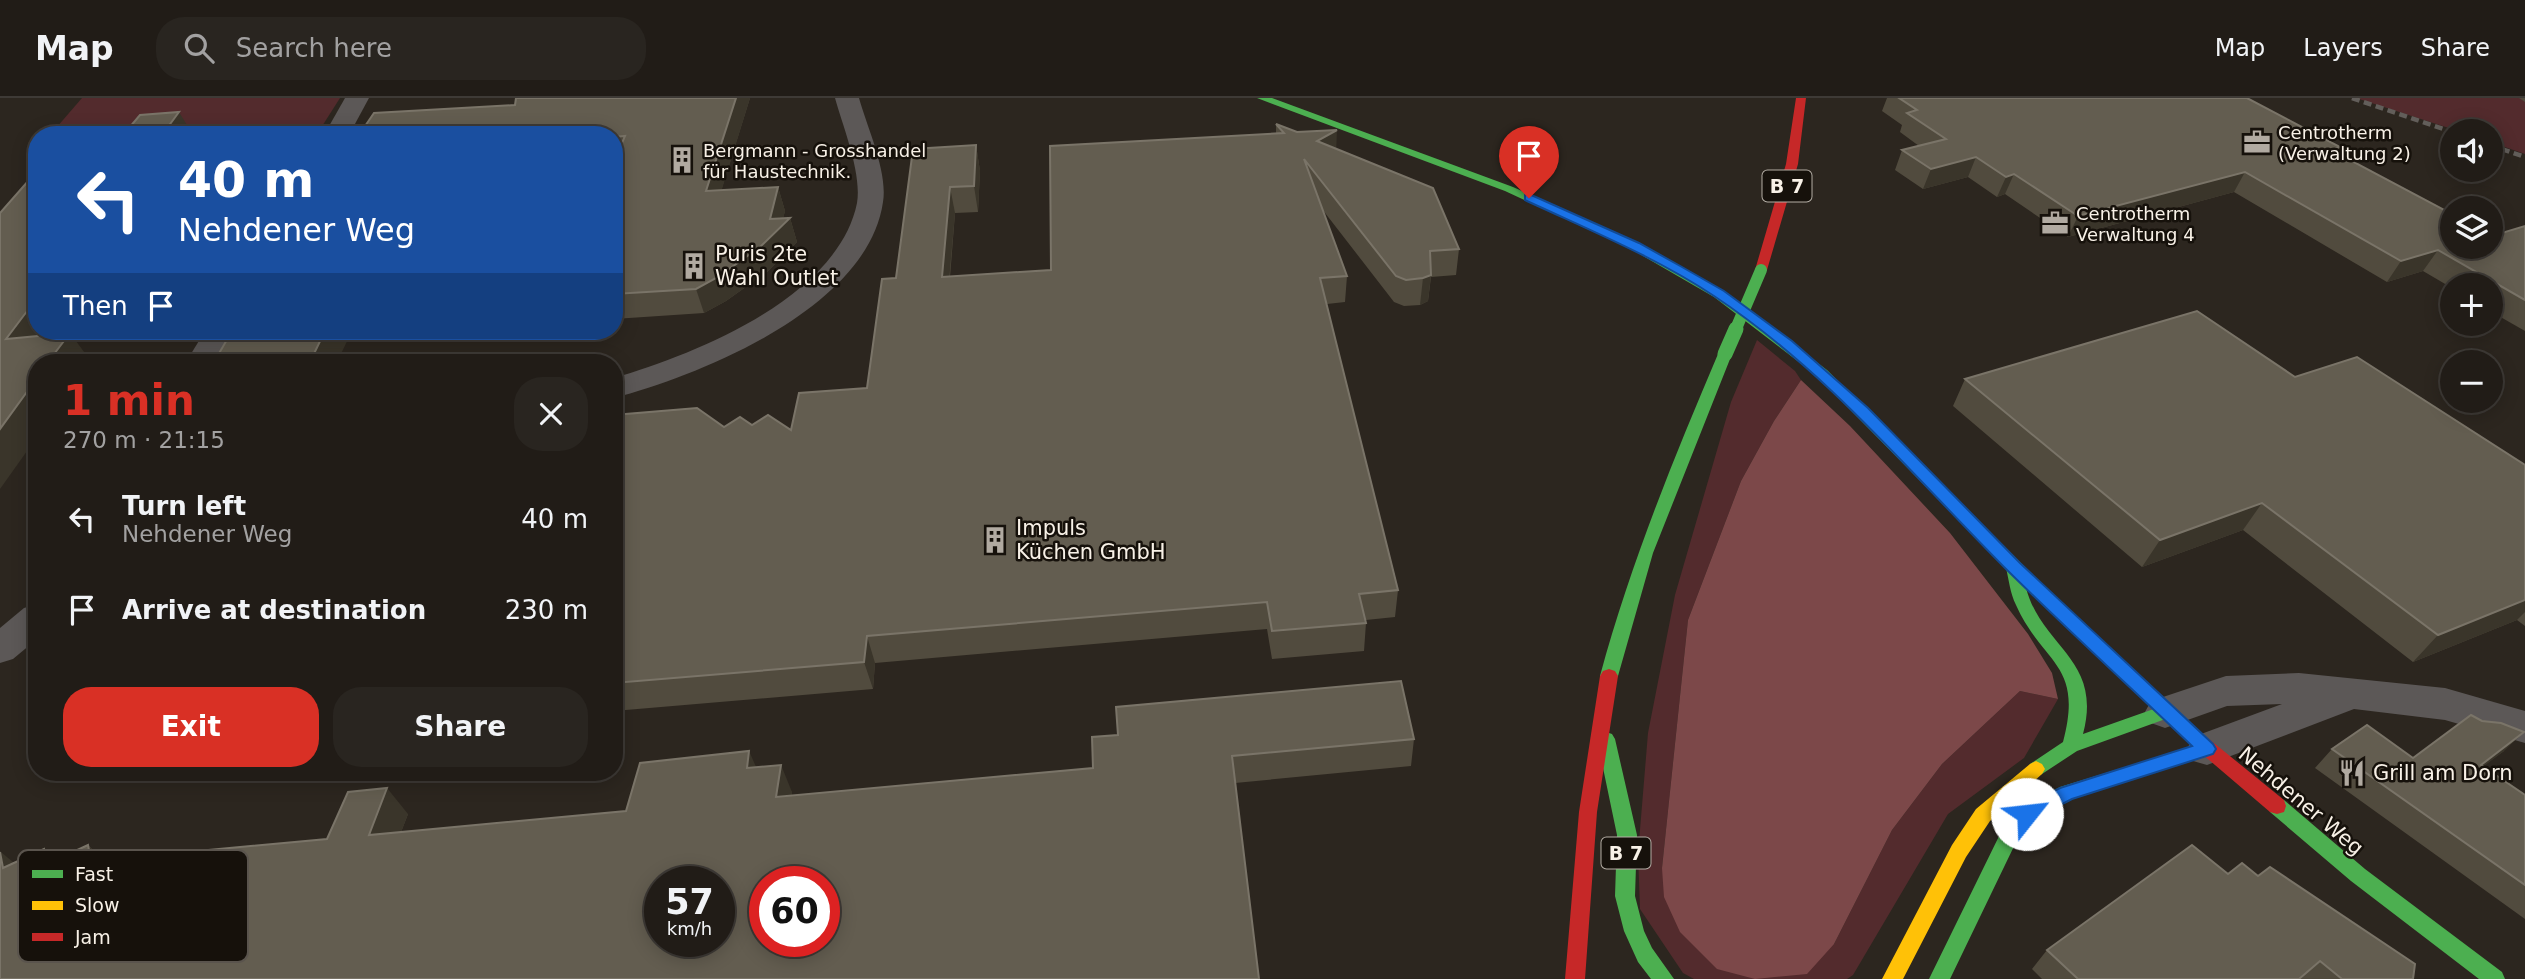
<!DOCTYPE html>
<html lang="en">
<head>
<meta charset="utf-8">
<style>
	body { margin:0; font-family:"DejaVu Sans",sans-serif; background:#292520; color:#f1f3f6; height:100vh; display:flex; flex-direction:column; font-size:26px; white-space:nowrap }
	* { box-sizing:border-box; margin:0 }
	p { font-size:23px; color:#a2a1a1 }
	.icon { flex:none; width:38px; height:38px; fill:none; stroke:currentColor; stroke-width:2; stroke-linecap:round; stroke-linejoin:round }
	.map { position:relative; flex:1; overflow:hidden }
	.details { position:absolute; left:28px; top:256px; width:595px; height:427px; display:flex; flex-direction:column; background:#211c17; border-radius:28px; box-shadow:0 4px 18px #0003,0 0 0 2px #3e3a36 }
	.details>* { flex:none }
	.banner { position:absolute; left:28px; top:28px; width:595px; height:214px; border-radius:28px; box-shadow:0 4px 18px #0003,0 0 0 2px #3e3a36; background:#1a4fa0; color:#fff; overflow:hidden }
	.controls { position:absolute; left:2440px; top:21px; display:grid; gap:14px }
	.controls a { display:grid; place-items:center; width:63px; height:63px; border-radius:50%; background:#211c17; box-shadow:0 4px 18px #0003,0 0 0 2px #3e3a36; font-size:35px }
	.speed { position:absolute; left:644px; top:768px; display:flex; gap:14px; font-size:35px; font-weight:700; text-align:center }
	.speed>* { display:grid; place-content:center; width:91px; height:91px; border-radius:50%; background:#211c17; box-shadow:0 4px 18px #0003,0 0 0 2px #3e3a36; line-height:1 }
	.speed small { font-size:18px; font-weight:400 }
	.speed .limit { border:10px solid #d22; background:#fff; color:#111 }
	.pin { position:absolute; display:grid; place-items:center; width:60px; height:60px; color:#fff; margin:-72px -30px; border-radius:50% 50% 50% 0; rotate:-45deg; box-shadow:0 0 7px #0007 }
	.pin .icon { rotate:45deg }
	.me { position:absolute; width:77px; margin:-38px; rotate:61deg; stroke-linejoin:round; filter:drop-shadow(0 0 5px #0008) }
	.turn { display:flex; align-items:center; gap:24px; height:147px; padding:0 35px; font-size:32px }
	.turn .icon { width:91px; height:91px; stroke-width:2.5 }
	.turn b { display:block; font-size:49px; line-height:60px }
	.then { display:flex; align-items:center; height:66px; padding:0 35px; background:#0003; gap:14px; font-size:26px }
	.round { display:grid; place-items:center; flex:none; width:74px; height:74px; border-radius:28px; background:#292520 }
	.overview { display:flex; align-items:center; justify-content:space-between; height:119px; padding:0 35px }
	h1 { font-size:42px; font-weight:700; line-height:52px; color:#d93025 }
	.primary-button { display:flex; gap:14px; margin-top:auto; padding:14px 35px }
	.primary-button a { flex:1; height:80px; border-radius:28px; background:#d93025; color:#fff; font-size:28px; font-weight:700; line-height:80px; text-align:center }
	.primary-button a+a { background:#292520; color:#f1f3f6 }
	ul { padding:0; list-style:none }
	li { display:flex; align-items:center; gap:21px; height:91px; padding:0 35px }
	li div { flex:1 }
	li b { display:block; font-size:26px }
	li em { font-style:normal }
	header { display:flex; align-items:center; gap:42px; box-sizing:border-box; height:98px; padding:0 35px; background:#211c17; border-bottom:2px solid #3e3a36 }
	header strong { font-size:33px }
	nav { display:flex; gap:38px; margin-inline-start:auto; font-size:24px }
	.search { width:490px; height:63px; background:#292520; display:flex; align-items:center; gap:18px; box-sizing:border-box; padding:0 24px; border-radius:28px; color:#a2a1a1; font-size:26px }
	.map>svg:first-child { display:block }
	.green { fill:#532b2d }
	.forest { fill:#7c4849 }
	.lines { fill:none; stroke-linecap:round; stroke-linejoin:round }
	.street { fill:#5c5857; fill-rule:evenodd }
	.fast { fill:#4caf50; fill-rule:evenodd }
	.slow { fill:#ffc107; fill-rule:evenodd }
	.jam { fill:#c62828; fill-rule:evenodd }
	.rail { stroke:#625e5a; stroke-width:4.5; stroke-dasharray:8 4.5; stroke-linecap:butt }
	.fast-bridge-far1 { stroke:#4caf50; stroke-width:12 }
	.fast-bridge { stroke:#4caf50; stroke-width:15 }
	.wall { fill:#514b3e }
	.shaded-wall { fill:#3a352a }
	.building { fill:#635d50; stroke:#7a7468; stroke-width:2; fill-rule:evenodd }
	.route { fill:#1a73e8; stroke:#114b97; stroke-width:2 }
	.labels { text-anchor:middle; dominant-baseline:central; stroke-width:5; stroke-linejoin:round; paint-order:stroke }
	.far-poi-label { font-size:18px; fill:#f8f1e7; stroke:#16110b; text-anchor:start }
	.shield { fill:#16110b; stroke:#b4aea5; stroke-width:2 }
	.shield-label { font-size:19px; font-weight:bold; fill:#f8f1e7 }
	.poi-label { font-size:21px; fill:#f8f1e7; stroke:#16110b; text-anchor:start }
	.street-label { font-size:21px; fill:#f8f1e7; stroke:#16110b }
	.key { fill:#16110b; stroke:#5a544d; stroke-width:2 }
	.key-label { font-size:19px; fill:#f8f1e7 }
</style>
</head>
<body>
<header>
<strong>Map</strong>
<div class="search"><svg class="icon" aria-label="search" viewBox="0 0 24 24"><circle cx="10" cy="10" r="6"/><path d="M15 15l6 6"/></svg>Search here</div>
<nav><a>Map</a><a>Layers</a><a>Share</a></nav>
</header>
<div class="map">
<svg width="2525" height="881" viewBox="0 0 2525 881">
	<rect width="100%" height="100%" fill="#2c261f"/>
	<g class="green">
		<path d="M82 0H340L319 33 257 37H50Z"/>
		<path d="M2356 0H2525V56L2490 44V33H2458Z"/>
		<path d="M1757 242 1795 273 1801 282 1774 323 1741 383 1688 522 1662 770 1834 846 1892 732 1942 666 2020 593 2058 601 2024 660 1948 716 1853 877 1847 881H1694L1683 875 1640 811 1638 756 1648 635 1675 497 1731 304Z"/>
	</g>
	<path class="forest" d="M1801 282 1850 328 1950 435 2028 536 2052 575 2058 601 2020 593 1942 666 1892 732 1834 846 1807 876 1755 881 1717 871 1680 834 1664 799 1662 770 1688 522 1741 383 1774 323Z"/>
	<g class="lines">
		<g class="street">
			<path d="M345 0H369L349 37H324Z"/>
			<path d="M835 0H859C867 29 888 74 883 104 868 209 704 276 614 300V280C696 256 838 199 857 105 862 75 843 29 835 0Z"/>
			<path d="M205 233H235L216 264H186Z"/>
			<path d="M37 506V541L13 561 0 565V530L24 510Z"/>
			<path d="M2299 575 2445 590 2525 613V645L2445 622 2354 611 2207 667 2193 663 2187 651 2193 639 2282 606 2227 608 2165 630 2151 625 2145 614 2151 603 2226 578Z"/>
		</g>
		<g class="fast">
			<path d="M1257 0H1272L1513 89 1639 145 1724 193 1827 272 2037 481 2039 485 2037 489 2026 490C2042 550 2103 561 2083 636L2165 607 2171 609 2174 614 2171 619 2077 653 2042 676 2036 679 2030 676 2027 671 2030 666 2063 644C2084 565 2043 567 2016 507 2010 495 2009 482 2006 470L1817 278 1714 199 1631 151 1505 93Z"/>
			<path d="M1725 252 1732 256 1653 455 1618 578 1615 583 1609 585 1603 583 1600 578C1630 467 1673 362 1718 256Z"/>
			<path d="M1606 634 1612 636 1615 641 1637 737 1635 798 1644 833 1652 850 1674 881H1651L1638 864 1624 833 1615 798 1617 737 1597 641 1600 636Z"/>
			<path d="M2207 644 2213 646 2216 651 2213 656 2073 701 2034 722 2018 740 1950 881H1929L2004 728 2020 710 2060 689Z"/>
			<path d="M2277 700 2284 702 2365 771 2502 874 2505 881H2479L2351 783 2270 714 2268 708 2270 702Z"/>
		</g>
		<path class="slow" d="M2036 663 2042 666 2045 671 2042 676 1990 723 1966 759 1903 881H1882L1952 747 1976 711 2030 666Z"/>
		<g class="jam">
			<path d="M1796 0H1806L1798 66 1767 172 1761 176 1755 172 1786 66Z"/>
			<path d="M2031 479 2037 481 2193 628 2284 702 2286 708 2284 714 2277 716 2270 714 2181 638 2025 489 2023 485 2025 481Z"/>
			<path d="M1609 571 1615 573 1618 578 1597 714 1585 881H1565L1579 714 1600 578 1603 573Z"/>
		</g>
		<g class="rail">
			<path d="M2352 0 2452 34"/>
			<path d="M2490 47 2525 59"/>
		</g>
		<path class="fast-bridge-far1" d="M1735 233 1761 172"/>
		<path class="fast-bridge" d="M1725 256 1736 231"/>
	</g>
	<g class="wall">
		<path d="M750 0 721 93 778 89 785 113 783 120H790L797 144 767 174 726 203 704 215 614 221V37Z"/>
		<path d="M1887 0H2247L2340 49 2336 55 2492 138 2525 128V233L2490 213V187H2452V190L2423 173 2387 184 2234 94 2068 139 2005 96 1997 99 1968 79 1923 91 1895 72 1902 52 1919 48 1900 34 1902 27 1882 13Z"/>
		<path d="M2510 0H2525V4L2519 0Z"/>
		<path d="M1276 26 1336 50 1459 151 1456 177 1431 179 1428 203 1420 207 1404 208 1394 204 1322 111 1347 178 1345 204 1327 206 1398 492 1395 519 1366 522V525L1364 553 1272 561 1267 531 875 565 873 591 614 613V317L724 329 752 327 791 332 867 290 896 180 976 47 980 73 978 114 955 115 950 179 1051 172 1276 35Z"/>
		<path d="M2295 279 2525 367V528L2517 522 2413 564 2243 432 2142 469 1953 308 1965 281Z"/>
		<path d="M1414 641 1411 668 1235 685 1259 881 14 765 56 762 88 747 103 762 327 741 408 716 401 734 626 713 756 669 792 694 791 698Z"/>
		<path d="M2332 651 2413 660 2504 653 2483 668 2525 697V821L2315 670Z"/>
		<path d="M2258 778 2413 881H2042L2032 871 2047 852Z"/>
	</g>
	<g class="shaded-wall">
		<path d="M736 0H750L714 117 706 93Z"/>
		<path d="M179 14 193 37H162Z"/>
		<path d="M267 31 271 37H263Z"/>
		<path d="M1337 32 1336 57 1317 43Z"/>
		<path d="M976 47 980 73 978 114 974 88Z"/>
		<path d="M1976 59 1968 79 1923 91 1931 71Z"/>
		<path d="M2245 74 2234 94 2068 139 2078 118Z"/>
		<path d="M2014 76 2005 96 1997 99 2006 79Z"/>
		<path d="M778 89 785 113 781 129 790 120 797 144 767 174 726 203 704 215 696 191 770 121Z"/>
		<path d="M950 89 955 115 947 206 942 179Z"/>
		<path d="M2438 152 2423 173 2387 184 2401 163Z"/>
		<path d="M1431 177 1428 203 1420 207 1423 180Z"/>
		<path d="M37 200V233H53L27 268 6 241Z"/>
		<path d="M325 233H352L337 264H310Z"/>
		<path d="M70 235 90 262 88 264H48Z"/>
		<path d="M37 280V339L0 391V331Z"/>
		<path d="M2262 405 2243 432 2142 469 2160 442Z"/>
		<path d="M2525 502V514L2517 522 2413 564 2438 537Z"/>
		<path d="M867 538 875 565 873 591 864 564Z"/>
		<path d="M2524 634 2504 653 2460 686 2481 667Z"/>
		<path d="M749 653 761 680 747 670Z"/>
		<path d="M781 667 792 694 787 726 776 699Z"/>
		<path d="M387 690 408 716 390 763 369 737Z"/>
		<path d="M88 747 116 773 91 763Z"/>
		<path d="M44 751 74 777 47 766Z"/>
		<path d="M1 754 32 780 3 770Z"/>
	</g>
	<g class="building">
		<path d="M516 0H736L706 93 778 89 770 121 790 120 760 149 718 179 696 191 614 196V64L625 38 614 39V37H359L374 15 515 7Z"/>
		<path d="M1899 0H2247L2340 49 2331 52 2452 116V149H2490V137L2492 138 2525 128V202L2438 152 2401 163 2245 74 2078 118 2014 76 2006 79 1976 59 1931 71 1902 52 1946 41 1907 15 1917 12Z"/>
		<path d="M179 14 162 37H123L140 17Z"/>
		<path d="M1276 26 1297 34 1337 32 1317 43 1433 90 1459 151 1430 153 1431 177 1423 180 1406 182 1396 178 1304 61 1347 178 1320 180 1398 492 1359 496 1366 525 1272 533 1267 504 867 538 864 564 614 585V317L697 310 724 329 740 319 752 327 768 317 791 332 799 295 867 290 882 181 896 180 913 51 976 47 974 88 950 89 942 179 1051 172 1050 48 1284 35Z"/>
		<path d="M267 31 263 37H195Z"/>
		<path d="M37 73V200L6 241 70 235 48 264H37V280L0 331V115Z"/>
		<path d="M2197 213 2295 279 2357 259 2525 367V502L2438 537 2262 405 2160 442 1965 281Z"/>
		<path d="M232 233H325L310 264H214Z"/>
		<path d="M1401 583 1414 641 1232 658 1259 881H0V754L3 770 44 751 47 766 88 747 91 763 327 741 348 694 387 690 369 737 626 713 640 665 749 653 747 670 781 667 776 699 1093 670 1092 639 1118 637 1116 609ZM660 784H719V844H660ZM765 784H824V844H765Z"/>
		<path d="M2471 617 2482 623 2501 625 2524 634 2481 667 2525 697V787L2332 651 2367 627 2413 660Z"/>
		<path d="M2192 747 2228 776 2242 765 2258 778 2270 769 2415 866 2413 881H2342L2320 863 2299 881H2078L2047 852Z"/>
	</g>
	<path class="route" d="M1529 96 1639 145 1682 169 1724 193 1792 243 1868 310 2020 465 2213 646 2216 651 2213 656 2072 701 2027 724 2020 722 2018 716 2020 710 2060 690 2192 648C2131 590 2068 532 2008 473 1913 378 1827 273 1714 198 1655 159 1589 132 1525 102V97Z"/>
	<defs>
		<symbol id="office-bare" viewBox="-9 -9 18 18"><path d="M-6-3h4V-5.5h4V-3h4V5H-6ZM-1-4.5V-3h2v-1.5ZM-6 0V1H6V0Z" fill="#b1aaa1" stroke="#16110b" stroke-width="2.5" paint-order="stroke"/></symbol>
		<symbol id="building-bare" viewBox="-9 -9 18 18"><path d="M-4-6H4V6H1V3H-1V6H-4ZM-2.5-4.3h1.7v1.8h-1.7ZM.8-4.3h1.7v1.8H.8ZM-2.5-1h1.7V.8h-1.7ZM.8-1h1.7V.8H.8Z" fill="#b1aaa1" stroke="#16110b" stroke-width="2.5" paint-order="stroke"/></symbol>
		<symbol id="restaurant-bare" viewBox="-9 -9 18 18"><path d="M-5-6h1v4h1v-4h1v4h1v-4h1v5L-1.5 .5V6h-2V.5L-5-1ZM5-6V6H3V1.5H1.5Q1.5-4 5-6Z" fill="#b1aaa1" stroke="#16110b" stroke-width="2.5" paint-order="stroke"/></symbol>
	</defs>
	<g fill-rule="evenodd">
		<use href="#office-bare" x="2238" y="25" width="38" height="38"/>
		<use href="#building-bare" x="663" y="43" width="38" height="38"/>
		<use href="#office-bare" x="2036" y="106" width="38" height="38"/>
		<use href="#building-bare" x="675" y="149" width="38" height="38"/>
		<use href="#building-bare" x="976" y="423" width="38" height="38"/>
		<use href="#restaurant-bare" x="2333" y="656" width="38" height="38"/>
	</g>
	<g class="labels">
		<g class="far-poi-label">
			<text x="2278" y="34">Centrotherm<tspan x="2278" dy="21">(Verwaltung 2)</tspan></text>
			<text x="703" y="52">Bergmann - Grosshandel<tspan x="703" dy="21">für Haustechnik.</tspan></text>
			<text x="2076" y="115">Centrotherm<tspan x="2076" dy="21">Verwaltung 4</tspan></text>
		</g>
		<g class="shield">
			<rect x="1762.5" y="72.5" width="49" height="31" rx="5"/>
			<rect x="1601.5" y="739.5" width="49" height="31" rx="5"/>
		</g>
		<g class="shield-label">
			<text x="1787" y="88">B 7</text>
			<text x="1626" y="755">B 7</text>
		</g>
		<g class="poi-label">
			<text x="715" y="156">Puris 2te<tspan x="715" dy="24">Wahl Outlet</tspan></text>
			<text x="1016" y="430">Impuls<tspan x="1016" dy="24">Küchen GmbH</tspan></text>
			<text x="2373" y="675">Grill am Dorn</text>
		</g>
		<g class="street-label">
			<text transform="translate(2301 703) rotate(40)">Nehdener Weg</text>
		</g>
	</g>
	<rect x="18" y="752" width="230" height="112" rx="10" class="key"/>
	<rect x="32" y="772" width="31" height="8" fill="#4caf50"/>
	<rect x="32" y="803" width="31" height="9" fill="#ffc107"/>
	<rect x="32" y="835" width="31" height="8" fill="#c62828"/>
	<g class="key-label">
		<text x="75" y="783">Fast</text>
		<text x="75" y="814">Slow</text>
		<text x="75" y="846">Jam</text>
	</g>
</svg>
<div class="controls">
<a><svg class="icon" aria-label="sound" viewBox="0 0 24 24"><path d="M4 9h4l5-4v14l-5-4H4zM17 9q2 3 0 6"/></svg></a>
<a><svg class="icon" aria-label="layers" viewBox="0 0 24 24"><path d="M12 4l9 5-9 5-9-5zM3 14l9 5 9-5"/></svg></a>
<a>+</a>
<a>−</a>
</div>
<div class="speed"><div>57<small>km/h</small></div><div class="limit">60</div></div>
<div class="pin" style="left:1529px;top:100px;background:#d93025"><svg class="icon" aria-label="arrive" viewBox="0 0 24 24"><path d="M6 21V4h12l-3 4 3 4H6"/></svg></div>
<svg class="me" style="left:2027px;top:716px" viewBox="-20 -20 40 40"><circle r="19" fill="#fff"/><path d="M0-13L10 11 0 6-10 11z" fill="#1a73e8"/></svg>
<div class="banner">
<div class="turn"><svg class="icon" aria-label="left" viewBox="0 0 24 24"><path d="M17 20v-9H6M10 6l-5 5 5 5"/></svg><div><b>40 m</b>Nehdener Weg</div></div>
<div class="then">Then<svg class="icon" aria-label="arrive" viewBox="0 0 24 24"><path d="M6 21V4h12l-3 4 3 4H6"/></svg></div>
</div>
<section class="details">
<div class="overview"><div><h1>1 min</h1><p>270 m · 21:15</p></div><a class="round"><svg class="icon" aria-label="close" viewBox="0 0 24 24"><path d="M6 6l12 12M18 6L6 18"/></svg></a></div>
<ul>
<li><svg class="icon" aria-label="left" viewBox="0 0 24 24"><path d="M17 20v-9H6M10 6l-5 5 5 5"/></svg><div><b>Turn left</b><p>Nehdener Weg</p></div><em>40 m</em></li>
<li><svg class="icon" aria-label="arrive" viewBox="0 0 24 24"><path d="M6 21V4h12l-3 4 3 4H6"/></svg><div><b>Arrive at destination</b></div><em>230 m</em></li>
</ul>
<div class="primary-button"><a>Exit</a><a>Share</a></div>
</section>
</div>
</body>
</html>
